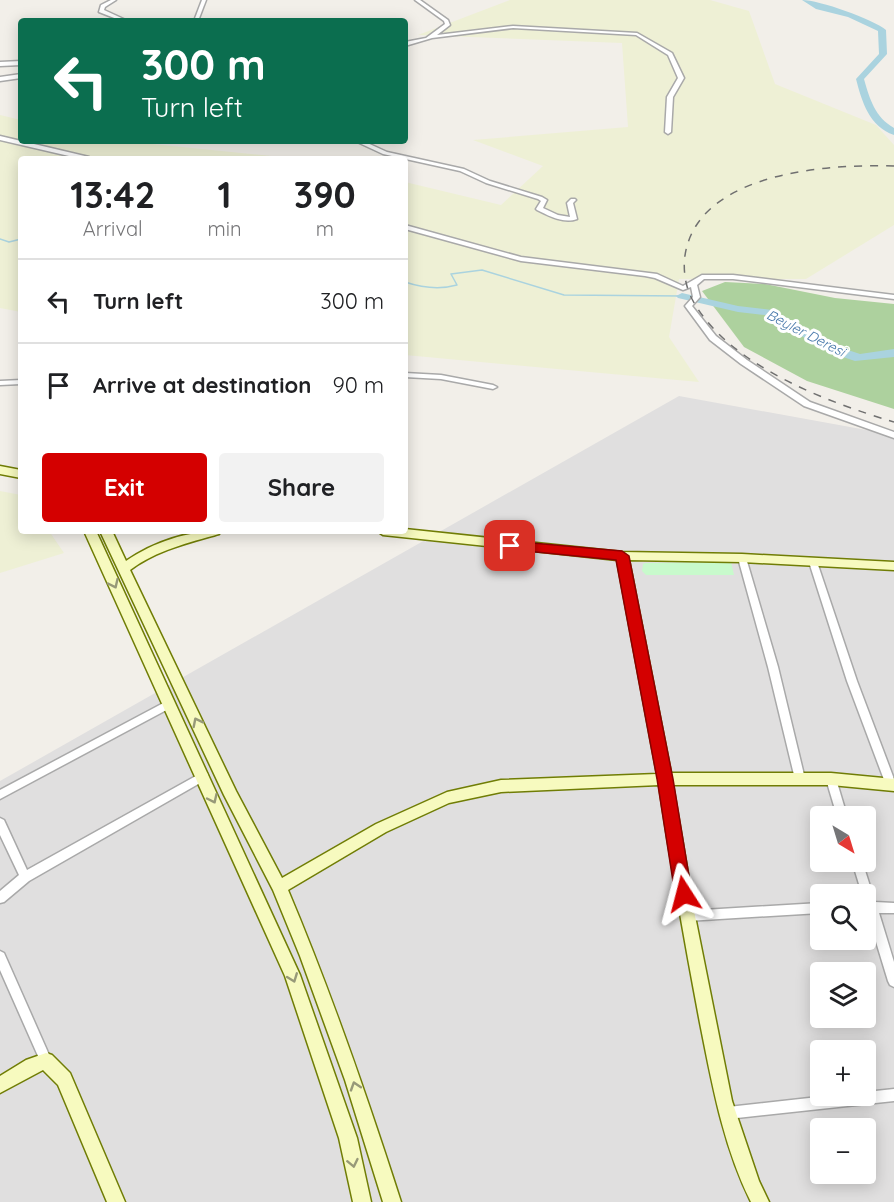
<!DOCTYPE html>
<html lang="en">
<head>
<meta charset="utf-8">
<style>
	body { margin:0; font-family:Quicksand,sans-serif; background:#f2f2f2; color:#202124; height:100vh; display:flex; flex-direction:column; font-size:22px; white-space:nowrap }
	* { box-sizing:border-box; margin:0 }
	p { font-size:20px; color:#757577 }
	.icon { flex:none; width:33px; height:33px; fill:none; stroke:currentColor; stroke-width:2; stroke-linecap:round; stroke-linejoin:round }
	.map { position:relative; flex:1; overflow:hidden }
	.drawer { position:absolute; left:18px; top:156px; width:390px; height:378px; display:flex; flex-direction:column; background:#fff; border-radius:6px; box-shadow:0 3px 15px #0003 }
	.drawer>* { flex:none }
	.guide { position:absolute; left:18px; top:18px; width:390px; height:126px; border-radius:6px; box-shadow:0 3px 15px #0003; background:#0b6e4f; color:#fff; overflow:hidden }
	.needle { width:39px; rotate:142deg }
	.controls { position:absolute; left:810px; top:806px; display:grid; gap:12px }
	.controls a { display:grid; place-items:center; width:66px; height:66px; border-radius:6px; background:#fff; box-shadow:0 3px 15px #0003; font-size:30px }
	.pin { position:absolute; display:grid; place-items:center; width:51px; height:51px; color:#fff; margin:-26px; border-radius:12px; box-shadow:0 3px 9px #0006 }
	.me { position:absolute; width:66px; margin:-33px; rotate:351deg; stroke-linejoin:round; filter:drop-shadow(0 0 4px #0008) }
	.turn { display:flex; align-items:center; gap:21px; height:126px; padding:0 24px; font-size:27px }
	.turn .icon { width:78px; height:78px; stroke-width:2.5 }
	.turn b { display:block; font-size:42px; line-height:51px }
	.eta { display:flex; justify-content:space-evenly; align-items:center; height:102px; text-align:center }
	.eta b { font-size:36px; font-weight:800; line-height:42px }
	.action { display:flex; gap:12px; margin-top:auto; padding:12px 24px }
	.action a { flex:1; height:69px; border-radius:6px; background:#d40000; color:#fff; font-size:24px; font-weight:800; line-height:69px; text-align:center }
	.action a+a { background:#f2f2f2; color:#202124 }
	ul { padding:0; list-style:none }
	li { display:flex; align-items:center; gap:18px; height:84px; padding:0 24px; border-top:2px solid #e0e0e0 }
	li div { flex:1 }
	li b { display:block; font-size:22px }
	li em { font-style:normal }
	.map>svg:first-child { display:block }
	.residential { fill:#e0dfdf; fill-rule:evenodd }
	.farmland { fill:#eef0d5 }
	.forest { fill:#add19e }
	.park { fill:#c8facc }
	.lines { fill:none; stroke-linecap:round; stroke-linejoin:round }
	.stream { stroke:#aad3df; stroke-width:1.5 }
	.river { fill:#aad3df; fill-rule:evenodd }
	.street-casing { stroke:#a9a9a9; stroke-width:3 }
	.secondary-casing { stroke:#707d05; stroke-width:3 }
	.street { fill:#fff; fill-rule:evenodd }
	.secondary { fill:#f7fabf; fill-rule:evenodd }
	.rail { stroke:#707070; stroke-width:1.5; stroke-dasharray:8 8; stroke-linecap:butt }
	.oneway { stroke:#979978 }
	.route { fill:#d40000; stroke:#8a0000; stroke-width:1.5 }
	.labels { text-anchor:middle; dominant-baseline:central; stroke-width:6; stroke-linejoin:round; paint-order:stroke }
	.far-water-label { font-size:14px; font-style:italic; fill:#4a7aab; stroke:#fff }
</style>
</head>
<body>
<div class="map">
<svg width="894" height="1202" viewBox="0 0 894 1202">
	<rect width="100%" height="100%" fill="#f2efe9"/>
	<path class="residential" d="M679 396 894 435V1202H0V781ZM820 816H866V861H820ZM820 894H866V939H820ZM820 972H866V1017H820ZM820 1050H866V1095H820ZM820 1128H866V1173H820Z"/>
	<g class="farmland">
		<path d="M510 0H710L749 11 775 84 876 125 894 145V225L806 279H679L669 337 699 382 405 355V182L501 205 543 166 473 140 628 127 622 43 418 35Z"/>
		<path d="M0 115 21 120V141H123L301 159H21V312L0 308Z"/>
		<path d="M0 491 21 495V531H49L64 553 0 573Z"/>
	</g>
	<path class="forest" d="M725 282 765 284 835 298 894 304V409L807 381 744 347 702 291Z"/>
	<path class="park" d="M731 562 734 575H646L642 571 643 564 645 563Z"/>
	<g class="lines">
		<g class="stream">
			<path d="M0 239 9 242 21 239"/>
			<path d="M405 282C423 288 439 290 457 285L451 274 482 270 564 295 682 296"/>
		</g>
		<g class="river">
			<path d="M802 0C819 0 873 19 886 30L887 54 864 79C870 100 875 117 894 128V135C869 126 862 102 856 79L879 54 878 31 848 17 816 9Z"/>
			<path d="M682 293 738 306 772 310 839 347 860 354 894 349V357L855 361 831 353 765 315 738 312 678 298 676 296Z"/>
		</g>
		<defs>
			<g id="street">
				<path d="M111 0H116L105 7 104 10 128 21H122L99 12 101 5Z"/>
				<path d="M202 0H206L198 21H194Z"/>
				<path d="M415 0H420L448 20 450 25 437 35 513 26 637 33 672 53 684 78 673 97 671 132 668 134 665 132 667 97 678 78 668 55 636 35 513 28 432 38 405 46V42L426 38 445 24 444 21Z"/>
				<path d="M21 61V65L0 66V62Z"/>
				<path d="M21 74V78L0 81V77Z"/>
				<path d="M0 136 89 157 92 159H82L0 140Z"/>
				<path d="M355 141H363L387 152 464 169 490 181 542 197 547 200 543 208 558 215 570 217 567 203 571 199H575L576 200 573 203 577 219C564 224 549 216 537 210L536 209 541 201 538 199 486 183 460 171 383 154Z"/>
				<path d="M405 225 521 257 657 274 683 286 702 275H733L894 295V299L733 279H704L697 285 700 297 692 306 716 336 747 360 810 402 894 432V438L804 406 741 364 710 340 685 306 693 297 691 287 683 290 655 278 645 276 521 261 405 229Z"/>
				<path d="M405 373 441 375 493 385 497 387 493 389 441 379 405 377Z"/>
				<path d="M21 380V384L0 385V381Z"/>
				<path d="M742 555 746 558 778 667 805 779 804 782 800 783 796 782 795 779 768 667 738 558Z"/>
				<path d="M813 559 817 562 857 681 894 779V788L891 789 887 788 886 785 847 681 809 562Z"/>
				<path d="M169 700 172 701 174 704 172 707 0 799V790Z"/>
				<path d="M203 772 207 773 208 776 207 779 29 881 4 902 0 903V891L19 875 0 835V818L4 820 27 870Z"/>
				<path d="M831 775 835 776 836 779 847 816H837L826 779 827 776Z"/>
				<path d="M852 861H862L875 902 894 903V913H879L894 962V987L890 985 888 981 867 912H866V894H862Z"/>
				<path d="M820 903V913L687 921 683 920 681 916 683 912 687 911Z"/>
				<path d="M0 951 4 953 50 1057 52 1061 50 1065 46 1067 42 1065 0 970Z"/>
				<path d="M894 1089V1101L728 1119 724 1117 722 1113 724 1109 728 1107 836 1095H866V1092Z"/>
			</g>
			<g id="secondary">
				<path d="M0 466 21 470V478L0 474Z"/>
				<path d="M405 529 622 552 742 554 894 562V570L742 562 629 560 671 773H831L894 779V791L831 785H673L695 916 732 1101 759 1181 769 1202H751C723 1146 712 1083 700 1023 685 944 671 865 659 785L501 792 449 803 386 832 288 890C331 992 367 1096 401 1202H383L345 1080 300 956 273 890 224 795 100 531H112L126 561C154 542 187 531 221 531L219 534C188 543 157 550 130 570L236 791 282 878 376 824 447 792 501 780 657 774 617 560 383 535 377 531H405Z"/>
				<path d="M84 531H96L300 975 357 1138 371 1202H353L339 1138 285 976Z"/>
				<path d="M46 1053 52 1055 70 1073 125 1202H107L58 1085 43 1070 0 1093V1076L26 1060Z"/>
			</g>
		</defs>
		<use href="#street" class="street-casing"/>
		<use href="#secondary" class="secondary-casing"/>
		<use href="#street" class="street"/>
		<use href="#secondary" class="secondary"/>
		<path class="rail" d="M894 166C831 164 708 171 687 246 682 263 684 284 692 299 727 365 827 402 894 422"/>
	</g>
	<defs><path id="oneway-chevron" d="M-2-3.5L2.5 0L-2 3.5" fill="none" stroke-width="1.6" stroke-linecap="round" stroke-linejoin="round" transform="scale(1.5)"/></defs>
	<g class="oneway">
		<use href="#oneway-chevron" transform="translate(114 584) rotate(65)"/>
		<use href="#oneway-chevron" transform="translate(197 722) rotate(-117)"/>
		<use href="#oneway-chevron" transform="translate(213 799) rotate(65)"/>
		<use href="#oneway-chevron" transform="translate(293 978) rotate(69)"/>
		<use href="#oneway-chevron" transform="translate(355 1086) rotate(-108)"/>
		<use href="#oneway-chevron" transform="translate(353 1163) rotate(78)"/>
	</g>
	<path class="route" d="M510 541 622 551 629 556 673 779 692 894 689 899 684 901 678 899 675 894 657 779 616 560 506 549 504 546Z"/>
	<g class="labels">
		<g class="far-water-label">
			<text transform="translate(806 333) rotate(27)">Beyler Deresi</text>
		</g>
	</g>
</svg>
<div class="controls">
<a><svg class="needle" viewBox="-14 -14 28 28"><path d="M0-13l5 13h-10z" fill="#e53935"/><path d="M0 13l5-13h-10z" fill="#757577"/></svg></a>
<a><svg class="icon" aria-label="search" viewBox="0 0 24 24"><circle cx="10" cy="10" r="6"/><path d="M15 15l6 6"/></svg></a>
<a><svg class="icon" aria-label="layers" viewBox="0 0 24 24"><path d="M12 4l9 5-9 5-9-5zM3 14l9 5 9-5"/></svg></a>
<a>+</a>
<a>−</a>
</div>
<div class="pin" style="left:510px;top:546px;background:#d93025"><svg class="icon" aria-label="arrive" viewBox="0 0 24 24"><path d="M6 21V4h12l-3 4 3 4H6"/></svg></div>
<svg class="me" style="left:684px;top:894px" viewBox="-20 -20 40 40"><path d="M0-17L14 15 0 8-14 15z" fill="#d40000" stroke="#fff" stroke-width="4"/></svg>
<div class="guide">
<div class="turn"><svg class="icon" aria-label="left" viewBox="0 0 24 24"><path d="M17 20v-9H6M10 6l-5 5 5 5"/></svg><div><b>300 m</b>Turn left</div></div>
</div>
<section class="drawer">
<div class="eta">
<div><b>13:42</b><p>Arrival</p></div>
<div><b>1</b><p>min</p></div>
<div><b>390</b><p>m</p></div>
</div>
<ul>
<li><svg class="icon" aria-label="left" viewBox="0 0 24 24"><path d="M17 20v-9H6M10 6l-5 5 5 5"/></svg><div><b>Turn left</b></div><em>300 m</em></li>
<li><svg class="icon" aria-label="arrive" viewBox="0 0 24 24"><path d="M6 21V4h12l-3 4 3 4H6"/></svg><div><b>Arrive at destination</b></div><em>90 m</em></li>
</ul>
<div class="action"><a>Exit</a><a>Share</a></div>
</section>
</div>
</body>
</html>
